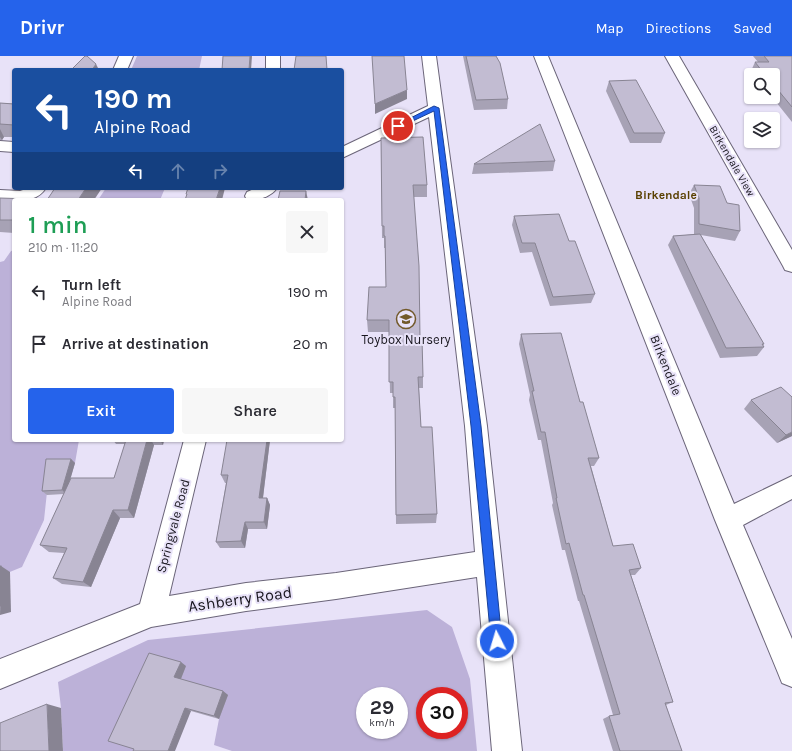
<!DOCTYPE html>
<html lang="en">
<head>
<meta charset="utf-8">
<style>
	body { margin:0; font-family:Karla,sans-serif; background:#f7f7f7; color:#2b2b33; height:100vh; display:flex; flex-direction:column; font-size:15px; white-space:nowrap }
	* { box-sizing:border-box; margin:0 }
	p { font-size:13px; color:#7c7c81 }
	.icon { flex:none; width:22px; height:22px; fill:none; stroke:currentColor; stroke-width:2; stroke-linecap:round; stroke-linejoin:round }
	.map { position:relative; flex:1; overflow:hidden }
	.sheet { position:absolute; left:12px; top:142px; width:332px; height:244px; display:flex; flex-direction:column; background:#fff; border-radius:4px; box-shadow:0 1px 3px #0004 }
	.sheet>* { flex:none }
	.guide { position:absolute; left:12px; top:12px; width:332px; height:122px; border-radius:4px; box-shadow:0 1px 3px #0004; background:#1a4fa0; color:#fff; overflow:hidden }
	.buttons { position:absolute; left:744px; top:12px; display:grid; gap:8px }
	.buttons a { display:grid; place-items:center; width:36px; height:36px; border-radius:4px; background:#fff; box-shadow:0 1px 3px #0004; font-size:20px }
	.speed { position:absolute; left:356px; top:631px; display:flex; gap:8px; font-size:20px; font-weight:700; text-align:center }
	.speed>* { display:grid; place-content:center; width:52px; height:52px; border-radius:50%; background:#fff; box-shadow:0 1px 3px #0004; line-height:1 }
	.speed small { font-size:10px; font-weight:400 }
	.speed .limit { border:6px solid #d22; background:#fff; color:#111 }
	.pin { position:absolute; display:grid; place-items:center; width:34px; height:34px; color:#fff; margin:-17px; border:2px solid #fff; border-radius:50%; box-shadow:0 1px 4px #0007 }
	.me { position:absolute; width:44px; margin:-22px; rotate:355deg; stroke-linejoin:round; filter:drop-shadow(0 0 3px #0008) }
	.turn { display:flex; align-items:center; gap:14px; height:84px; padding:0 16px; font-size:18px }
	.turn .icon { width:52px; height:52px; stroke-width:2.5 }
	.turn b { display:block; font-size:28px; line-height:34px }
	.lanes { display:flex; align-items:center; height:38px; padding:0 16px; background:#0003; justify-content:center; gap:20px; direction:ltr }
	.lanes .off { opacity:.35 }
	.round { display:grid; place-items:center; flex:none; width:42px; height:42px; border-radius:4px; background:#f7f7f7 }
	.overview { display:flex; align-items:center; justify-content:space-between; height:68px; padding:0 16px }
	h1 { font-size:24px; font-weight:600; line-height:30px; color:#1e9e55 }
	.primary-button { display:flex; gap:8px; margin-top:auto; padding:8px 16px }
	.primary-button a { flex:1; height:46px; border-radius:4px; background:#2563eb; color:#fff; font-size:16px; font-weight:600; line-height:46px; text-align:center }
	.primary-button a+a { background:#f7f7f7; color:#2b2b33 }
	ul { padding:0; list-style:none }
	li { display:flex; align-items:center; gap:12px; height:52px; padding:0 16px }
	li div { flex:1 }
	li b { display:block; font-size:15px }
	li em { font-style:normal }
	header { display:flex; align-items:center; gap:24px; box-sizing:border-box; height:56px; padding:0 20px; background:#2563eb; color:#fff }
	header strong { font-size:19px }
	nav { display:flex; gap:22px; margin-inline-start:auto; font-size:14px }
	.map>svg:first-child { display:block }
	.green { fill:#bcb1d8; fill-rule:evenodd }
	.lines { fill:none; stroke-linecap:round; stroke-linejoin:round }
	.minor-casing { stroke:#6b6579; stroke-width:2 }
	.minor { fill:#fff; fill-rule:evenodd }
	.wall { fill:#a7a2b5 }
	.shaded-wall { fill:#888493 }
	.building { fill:#c2bcd2; stroke:#888493 }
	.route { fill:#2563eb; stroke:#184099 }
	.labels { text-anchor:middle; dominant-baseline:central; stroke-width:4; stroke-linejoin:round; paint-order:stroke }
	.far-street-label { font-size:11px; fill:#18161e; stroke:#e8e2f8 }
	.far-neighbourhood-label { font-size:12px; font-weight:bold; fill:#5a4001; stroke:#e8e2f8 }
	.poi-label { font-size:13px; fill:#18161e; stroke:#e8e2f8 }
	.street-label { font-size:13px; fill:#18161e; stroke:#e8e2f8 }
	.near-street-label { font-size:16px; fill:#18161e; stroke:#e8e2f8 }
</style>
</head>
<body>
<header>
<strong>Drivr</strong>
<nav><a>Map</a><a>Directions</a><a>Saved</a></nav>
</header>
<div class="map">
<svg width="792" height="695" viewBox="0 0 792 695">
	<rect width="100%" height="100%" fill="#e8e2f8"/>
	<g class="green">
		<path d="M137 0H202L199 14H131Z"/>
		<path d="M106 132H165L160 144H98Z"/>
		<path d="M14 194V384H79L75 407 50 408 44 464 22 511 0 520V206L4 205 11 195Z"/>
		<path d="M427 554 452 571 470 623 477 695H232L214 689 219 663 180 625 142 695H63L61 652 58 626 148 584ZM365 640H399V674H365ZM425 640H459V674H425Z"/>
	</g>
	<g class="lines">
		<defs>
			<g id="minor">
				<path d="M119 0H133L127 14H113Z"/>
				<rect x="266" y="0" width="14" height="14"/>
				<path d="M422 0H436L443 52 487 370 522 695H492L477 521 336 543 246 555 151 571 0 633V603L140 548 184 384H206L169 540 246 527 336 517 475 496 465 370 429 61 342 102V91L428 50Z"/>
				<path d="M534 0H548L734 448 792 420V443L743 469 792 583V631L782 627 778 617 715 464Z"/>
				<path d="M665 0H679L792 194V216L785 214 783 210Z"/>
				<path d="M0 85 14 86V96L0 95Z"/>
				<path d="M29 132H46C38 144 28 144 14 144V145L0 144V134L20 135Z"/>
				<path d="M256 132H277C271 141 257 145 247 144L245 140 247 136Z"/>
			</g>
		</defs>
		<use href="#minor" class="minor-casing"/>
		<use href="#minor" class="minor"/>
	</g>
	<g class="wall">
		<path d="M463 0H496L508 43 507 53 474 54Z"/>
		<path d="M753 0H792V66L772 41H773V19H754L751 15 755 6H758Z"/>
		<path d="M609 25 665 77 661 87H630L606 35Z"/>
		<path d="M0 47 14 48V81H4L2 84H0Z"/>
		<path d="M381 82 427 129V141H414L420 283 423 321V332H419L421 371 437 458 436 467 396 468 395 352H393V337H390L389 276H368L367 264 386 231 385 192H384V182H382Z"/>
		<path d="M555 105 553 115 472 118 474 108Z"/>
		<path d="M694 129 727 147 740 175 735 185 701 179 764 288 763 289 764 291 757 300 720 302 668 189 673 180 697 178H694V152L689 138Z"/>
		<path d="M0 142 32 143V144H14V177L0 176Z"/>
		<path d="M514 160 569 185 595 238 591 247 550 250 532 196 520 197 512 169Z"/>
		<path d="M521 278 580 346 599 402 594 410H591L613 490 641 512 635 519H631L673 646 666 649 682 695H613L603 663 609 660 613 659 579 545H578L565 494H562L552 449 553 447 541 384H538L529 344 530 339 519 288Z"/>
		<path d="M751 344 792 380 777 387 744 353Z"/>
		<path d="M113 384H164L163 389H154L134 462H120L91 531 62 528 53 522 64 497 49 496 40 489 64 438 47 439 42 435 71 403 75 407 69 427 114 422 125 388H116Z"/>
		<path d="M270 384 263 442H267L270 449 267 473H248L245 492H220L216 486 226 427H225L221 419Z"/>
		<path d="M186 610 181 623 223 635 228 639 219 663 191 655 134 693Z"/>
	</g>
	<g class="shaded-wall">
		<path d="M250 0H252L251 14H249Z"/>
		<path d="M96 8 99 14H92Z"/>
		<path d="M407 34V43L375 58V48Z"/>
		<path d="M0 73 4 81 2 84 0 81Z"/>
		<path d="M86 132H102L94 144H78Z"/>
		<path d="M220 132H225L222 144H216Z"/>
		<path d="M306 135 308 144H305Z"/>
		<path d="M792 376V380L777 387 786 379Z"/>
		<path d="M147 384H151L154 389 134 462 128 454Z"/>
		<path d="M160 384H164L163 389Z"/>
		<path d="M267 384H270L262 449 259 442Z"/>
		<path d="M71 403 75 407 66 438 62 434Z"/>
		<path d="M267 442 270 449 267 473 264 466Z"/>
		<path d="M113 454 120 462 91 531 83 526Z"/>
		<path d="M245 466 248 473 245 492 241 485Z"/>
		<path d="M1 510 10 516 11 556 0 559Z"/>
		<path d="M181 606 186 610 180 625 174 621Z"/>
		<path d="M223 635 228 639 219 663 214 660Z"/>
		<path d="M47 648 61 652 63 695H49Z"/>
		<path d="M185 652 191 655 175 695H168Z"/>
	</g>
	<g class="building">
		<path d="M85 0H87L96 8 92 14H71Z"/>
		<path d="M223 0H250L249 14H222Z"/>
		<path d="M296 0H326L327 14H294Z"/>
		<path d="M372 0H404L407 34 375 48Z"/>
		<path d="M466 0H496L500 7 508 43 476 44Z"/>
		<path d="M764 0H792V51L773 28V19H765L755 6H769Z"/>
		<path d="M636 24 665 77H634L609 25Z"/>
		<path d="M0 47 14 48V69L0 68Z"/>
		<path d="M540 68 555 105 474 108Z"/>
		<path d="M423 81 427 129H413L419 210 420 283H422L423 321H418L421 371H432L437 458 396 459 395 341H393V326H389V264H367L369 231H386L385 180H384V170H382L381 82Z"/>
		<path d="M694 129 720 130 727 147 739 149 740 175 699 168V142Z"/>
		<path d="M55 132H86L78 144H47Z"/>
		<path d="M188 132H220L216 144H185L187 138H186Z"/>
		<path d="M280 135H306L305 144H278Z"/>
		<path d="M0 142 32 143V144H14V164H0Z"/>
		<path d="M559 158 569 185H575L595 238 553 241 535 187H522L514 160Z"/>
		<path d="M700 178 764 288H762L764 291 726 292 673 180Z"/>
		<path d="M561 277 580 346H583L599 402H588L613 490 633 488 641 512 629 514 673 646 665 647 682 695H620L609 660 620 658 584 539H583L569 487 566 488 556 442H557L545 376H541L532 335H534L521 278Z"/>
		<path d="M781 331 792 341V376L786 379 751 344Z"/>
		<path d="M126 384H147L128 454H113L83 526 53 522 67 492 40 489 71 422H114Z"/>
		<path d="M227 384H267L259 442H267L264 466H245L241 485 216 486 228 419H221Z"/>
		<path d="M46 403H71L62 434 42 435Z"/>
		<rect x="0" y="510" width="1" height="40"/>
		<path d="M149 597 181 606 174 621 223 635 214 660 185 652 168 695H133L134 693 108 685Z"/>
		<path d="M47 648 49 695H0V667Z"/>
	</g>
	<path class="route" d="M434 50 439 52 481 370 502 585 501 589 497 591 492 589 491 585 471 370 434 55 400 71 395 70Z"/>
	<defs>
		<symbol id="school-ring" viewBox="-11 -11 22 22"><circle r="9.5" fill="#e8e2f8" stroke="#72592a" stroke-width="1.5"/><path d="M0-5L7-2L0 1L-7-2ZM-4 1L0 2.5L4 1V4Q0 6-4 4Z" fill="#72592a"/></symbol>
	</defs>
	<g fill-rule="evenodd">
		<use href="#school-ring" x="395" y="252" width="22" height="22"/>
	</g>
	<g class="labels">
		<g class="far-street-label">
			<text transform="translate(732 105) rotate(60)">Birkendale View</text>
		</g>
		<g class="far-neighbourhood-label">
			<text x="666" y="139">Birkendale</text>
		</g>
		<g class="poi-label">
			<text x="406" y="283">Toybox Nursery</text>
		</g>
		<g class="street-label">
			<text transform="translate(666 309) rotate(68)">Birkendale</text>
			<text transform="translate(173 470) rotate(-75)">Springvale Road</text>
		</g>
		<g class="near-street-label">
			<text transform="translate(240 543) rotate(-8)">Ashberry Road</text>
		</g>
	</g>
</svg>
<div class="buttons">
<a><svg class="icon" aria-label="search" viewBox="0 0 24 24"><circle cx="10" cy="10" r="6"/><path d="M15 15l6 6"/></svg></a>
<a><svg class="icon" aria-label="layers" viewBox="0 0 24 24"><path d="M12 4l9 5-9 5-9-5zM3 14l9 5 9-5"/></svg></a>
</div>
<div class="speed"><div>29<small>km/h</small></div><div class="limit">30</div></div>
<div class="pin" style="left:398px;top:70px;background:#d93025"><svg class="icon" aria-label="arrive" viewBox="0 0 24 24"><path d="M6 21V4h12l-3 4 3 4H6"/></svg></div>
<svg class="me" style="left:497px;top:585px" viewBox="-20 -20 40 40"><circle r="17" fill="#2563eb" stroke="#fff" stroke-width="3"/><path d="M0-11L8 9 0 5-8 9z" fill="#fff"/></svg>
<div class="guide">
<div class="turn"><svg class="icon" aria-label="left" viewBox="0 0 24 24"><path d="M17 20v-9H6M10 6l-5 5 5 5"/></svg><div><b>190 m</b>Alpine Road</div></div>
<div class="lanes"><svg class="icon" aria-label="left" viewBox="0 0 24 24"><path d="M17 20v-9H6M10 6l-5 5 5 5"/></svg><svg class="icon off" aria-label="ahead" viewBox="0 0 24 24"><path d="M12 20V5M6 11l6-6 6 6"/></svg><svg class="icon off" aria-label="right" viewBox="0 0 24 24"><path d="M7 20v-9h11M14 6l5 5-5 5"/></svg></div>
</div>
<section class="sheet">
<div class="overview"><div><h1>1 min</h1><p>210 m · 11:20</p></div><a class="round"><svg class="icon" aria-label="close" viewBox="0 0 24 24"><path d="M6 6l12 12M18 6L6 18"/></svg></a></div>
<ul>
<li><svg class="icon" aria-label="left" viewBox="0 0 24 24"><path d="M17 20v-9H6M10 6l-5 5 5 5"/></svg><div><b>Turn left</b><p>Alpine Road</p></div><em>190 m</em></li>
<li><svg class="icon" aria-label="arrive" viewBox="0 0 24 24"><path d="M6 21V4h12l-3 4 3 4H6"/></svg><div><b>Arrive at destination</b></div><em>20 m</em></li>
</ul>
<div class="primary-button"><a>Exit</a><a>Share</a></div>
</section>
</div>
</body>
</html>
